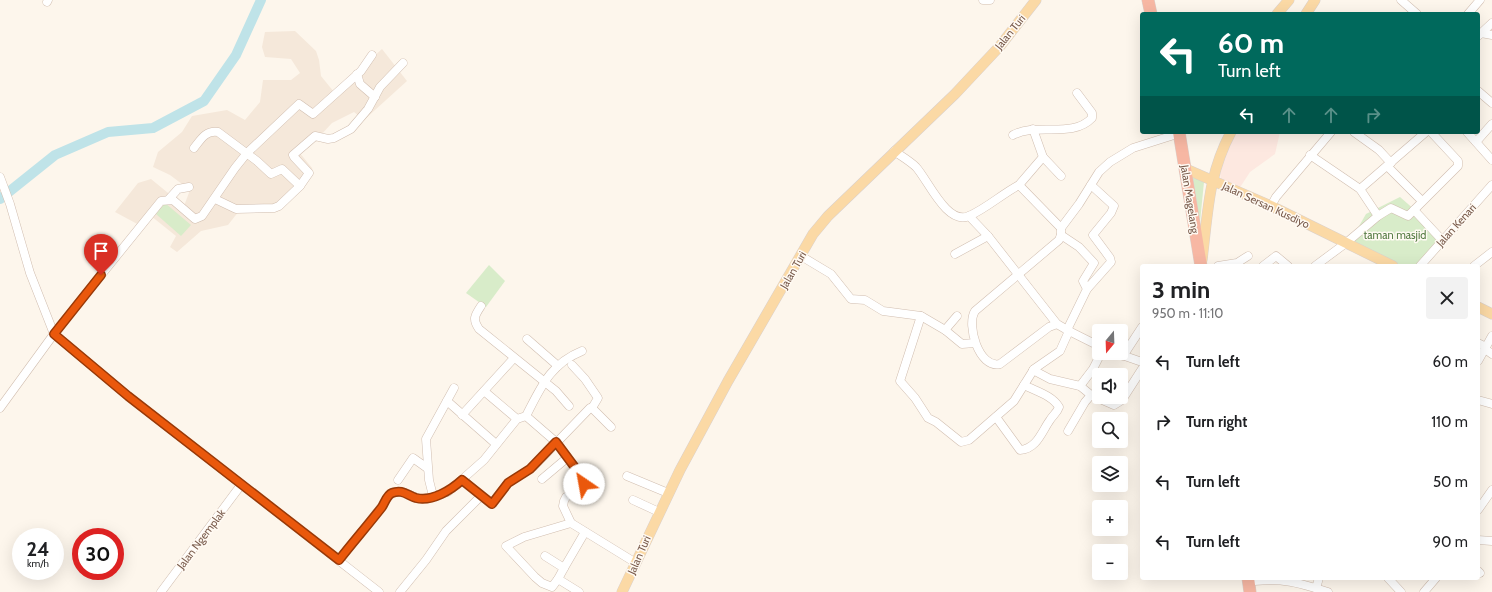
<!DOCTYPE html>
<html lang="en">
<head>
<meta charset="utf-8">
<style>
	body { margin:0; font-family:Cabin,sans-serif; background:#f2f2f2; color:#202124; height:100vh; display:flex; flex-direction:column; font-size:15px; white-space:nowrap }
	* { box-sizing:border-box; margin:0 }
	p { font-size:13px; color:#757577 }
	.icon { flex:none; width:22px; height:22px; fill:none; stroke:currentColor; stroke-width:2; stroke-linecap:round; stroke-linejoin:round }
	.map { position:relative; flex:1; overflow:hidden }
	.drawer { position:absolute; left:1140px; top:264px; width:340px; height:316px; display:flex; flex-direction:column; background:#fff; border-radius:4px; box-shadow:0 4px 16px #0002 }
	.drawer>* { flex:none }
	.top-card { position:absolute; left:1140px; top:12px; width:340px; height:122px; border-radius:4px; box-shadow:0 4px 16px #0002; background:#00695c; color:#fff; overflow:hidden }
	.needle { width:26px; rotate:199deg }
	.controls { position:absolute; left:1092px; top:324px; display:grid; gap:8px }
	.controls a { display:grid; place-items:center; width:36px; height:36px; border-radius:4px; background:#fff; box-shadow:0 4px 16px #0002; font-size:20px }
	.speed { position:absolute; left:12px; top:528px; display:flex; gap:8px; font-size:20px; font-weight:700; text-align:center }
	.speed>* { display:grid; place-content:center; width:52px; height:52px; border-radius:50%; background:#fff; box-shadow:0 4px 16px #0002; line-height:1 }
	.speed small { font-size:10px; font-weight:400 }
	.speed .limit { border:6px solid #d22; background:#fff; color:#111 }
	.pin { position:absolute; display:grid; place-items:center; width:34px; height:34px; color:#fff; margin:-41px -17px; border-radius:50% 50% 50% 0; rotate:-45deg; box-shadow:0 0 4px #0007 }
	.pin .icon { rotate:45deg }
	.me { position:absolute; width:44px; margin:-22px; rotate:327deg; stroke-linejoin:round; filter:drop-shadow(0 0 3px #0008) }
	.turn { display:flex; align-items:center; gap:14px; height:84px; padding:0 12px; font-size:18px }
	.turn .icon { width:52px; height:52px; stroke-width:2.5 }
	.turn b { display:block; font-size:28px; line-height:34px }
	.lanes { display:flex; align-items:center; height:38px; padding:0 12px; background:#0003; justify-content:center; gap:20px; direction:ltr }
	.lanes .off { opacity:.35 }
	.round { display:grid; place-items:center; flex:none; width:42px; height:42px; border-radius:4px; background:#f2f2f2 }
	.headline { display:flex; align-items:center; justify-content:space-between; height:68px; padding:0 12px }
	h1 { font-size:24px; font-weight:800; line-height:30px }
	ul { padding:0; list-style:none }
	li { display:flex; align-items:center; gap:12px; height:60px; padding:0 12px }
	li div { flex:1 }
	li b { display:block; font-size:15px }
	li em { font-style:normal }
	.map>svg:first-child { display:block }
	.residential { fill:#f5e8da }
	.commercial { fill:#fde8e0 }
	.green { fill:#d8ecc9 }
	.lines { fill:none; stroke-linecap:round; stroke-linejoin:round }
	.river { stroke:#bfe3e8; stroke-width:10 }
	.minor-casing { stroke:#d1beb0; stroke-width:9 }
	.major-casing { stroke:#dad1cd; stroke-width:11 }
	.highway-casing { stroke:#dad1cd; stroke-width:13 }
	.minor { stroke:#fff; stroke-width:8 }
	.major { stroke:#fbd9a5; stroke-width:10 }
	.highway { stroke:#f7b7a3; stroke-width:12 }
	.route-casing { stroke:#983908; stroke-width:10 }
	.route { stroke:#ea580c; stroke-width:7 }
	.labels { text-anchor:middle; dominant-baseline:central; stroke-width:3; stroke-linejoin:round; paint-order:stroke }
	.street-label { font-size:11px; fill:#7a5c4d; stroke:#fffaf3 }
	.park-label { font-size:11px; fill:#537a41; stroke:#fffaf3 }
</style>
</head>
<body>
<div class="map">
<svg width="1492" height="592" viewBox="0 0 1492 592">
	<rect width="100%" height="100%" fill="#fdf6ec"/>
	<path class="residential" d="M295 31 316 51 319 60 321 76 334 92 382 49 407 81 364 120 354 112 332 123 319 137 299 152 312 168 313 173 284 205 239 211 228 225 201 231 177 252 170 247 176 236 151 216 141 226 115 212 138 183 151 179 184 206 190 190 170 175 153 167 158 152 182 132 192 116 227 110 245 120 260 102 263 80H291L300 73 291 59 265 57 262 47 265 32Z"/>
	<path class="commercial" d="M1236 132H1280L1275 154 1250 172 1239 189 1221 180 1220 174 1229 144Z"/>
	<g class="green">
		<path d="M1192 177 1204 182 1200 222H1197Z"/>
		<path d="M1400 197 1449 240 1425 266H1385L1347 247 1366 214Z"/>
		<path d="M165 203 191 225 181 236 156 214Z"/>
		<path d="M489 265 505 281 486 307 466 293Z"/>
	</g>
	<g class="lines">
		<path class="river" d="M0 199 55 155 108 132 153 128 204 101 236 55 261 0"/>
		<defs>
			<g id="minor">
				<path d="M983 0H990"/>
				<path d="M1401 0 1417 14"/>
				<path d="M47 2 48 0"/>
				<path d="M1468 14 1480 0"/>
				<path d="M1481 33 1492 35"/>
				<path d="M1478 36 1492 23"/>
				<path d="M357 74 360 84 375 97"/>
				<path d="M1478 91 1492 103"/>
				<path d="M1033 129 1043 157 1061 176"/>
				<path d="M1354 132 1379 150 1391 163"/>
				<path d="M1467 132 1492 160"/>
				<path d="M1013 135C1037 122 1072 139 1092 118V113L1077 93"/>
				<path d="M1476 142 1492 124"/>
				<path d="M194 148C201 139 206 130 218 132L257 161 271 174 282 169 300 186 309 173 294 157 293 155 315 136 328 139 334 138 351 129 368 109 380 87 403 63"/>
				<path d="M894 151C901 156 910 161 916 167 928 180 947 226 969 216 987 208 1002 194 1019 185L1061 228"/>
				<path d="M1310 155 1360 189 1378 216 1391 208 1408 216 1458 166V161L1431 132"/>
				<path d="M1387 166 1422 201"/>
				<path d="M0 177 10 204 30 273 54 334 128 396 379 592"/>
				<path d="M1019 185 1043 157"/>
				<path d="M1360 189 1426 132"/>
				<path d="M169 199 178 189 189 187"/>
				<path d="M215 199 236 209 274 208 279 206 300 186"/>
				<path d="M1271 206 1276 197 1331 132"/>
				<path d="M1414 210 1442 240"/>
				<path d="M969 216 988 236 1057 324"/>
				<path d="M1061 235 1079 247 1094 263 1083 281 1087 289 1067 330"/>
				<path d="M955 254 988 236"/>
				<path d="M801 256 831 274 851 299 865 300 883 311 921 316 945 330 962 344 975 343"/>
				<path d="M1218 266 1237 263 1248 256"/>
				<path d="M1263 266 1276 256 1288 266"/>
				<path d="M1315 266 1346 243 1378 216"/>
				<path d="M1420 266 1492 185"/>
				<path d="M1474 266 1492 252"/>
				<path d="M1087 289 1111 262 1110 258 1093 235 1111 213 1114 206 1091 185"/>
				<path d="M481 306C475 315 472 319 479 329L556 391 569 406"/>
				<path d="M921 316 900 381 915 398 928 418 936 422 961 442 969 440 1014 401 1034 369 1060 351 1069 331"/>
				<path d="M945 330 957 316"/>
				<path d="M527 339 558 366"/>
				<path d="M1478 343 1486 347"/>
				<path d="M1099 346 1069 331 1057 324 1049 327 1000 364C979 369 966 325 975 311L1059 240 1061 235V228L1079 204 1099 172 1110 162 1133 148 1174 135"/>
				<path d="M1485 349 1492 354"/>
				<path d="M1116 353 1142 362"/>
				<path d="M1123 356 1142 327"/>
				<path d="M1478 361 1492 336"/>
				<path d="M572 365 585 379 598 398 592 408"/>
				<path d="M1033 370 1050 379 1080 386 1091 395 1114 405 1122 400 1142 369"/>
				<path d="M1080 386 1093 369 1101 353"/>
				<path d="M484 391 517 419"/>
				<path d="M1478 400 1492 404"/>
				<path d="M447 401 496 444"/>
				<path d="M0 408 59 327 161 201 173 200 195 219 202 216 235 168 247 153 299 104 313 114 361 71 372 55"/>
				<path d="M462 415 514 358"/>
				<path d="M526 416 556 442 585 481 582 488 566 497 564 501 563 506 571 523 636 563"/>
				<path d="M996 417 1020 450C1037 449 1042 431 1050 420 1053 415 1057 413 1059 407 1052 395 1035 391 1024 385"/>
				<path d="M1068 431 1085 402 1091 395"/>
				<path d="M627 476 668 493"/>
				<path d="M542 479 567 458"/>
				<path d="M398 480 413 458 427 468"/>
				<path d="M463 480 491 504 508 483 533 467 590 408H592L611 427"/>
				<path d="M433 496 429 480 426 439 454 388"/>
				<path d="M633 500 659 512"/>
				<path d="M1478 510 1492 490"/>
				<path d="M1478 540 1492 541"/>
				<path d="M545 556 564 568 585 532"/>
				<path d="M339 560 382 506 389 495 393 492H403L415 497 422 499 448 492 484 460 517 419 526 416C541 387 550 364 582 351"/>
				<path d="M564 568 558 579 579 592"/>
				<path d="M1478 571 1480 573"/>
				<path d="M1388 578 1401 592"/>
				<path d="M558 579 552 587 542 583 535 577 506 546 524 537 571 523"/>
				<path d="M1254 581C1285 578 1299 583 1328 592"/>
				<path d="M1316 588 1319 578"/>
				<path d="M161 592 241 485"/>
				<path d="M400 592 426 560 446 531 481 496"/>
				<path d="M1424 592 1436 578"/>
			</g>
			<g id="major">
				<path d="M1277 14 1289 0"/>
				<path d="M1306 14 1315 0"/>
				<path d="M1186 169 1271 206 1393 266"/>
				<path d="M1202 260C1208 213 1208 175 1231 132"/>
				<path d="M1478 307 1492 314"/>
				<path d="M622 592 680 470 728 381 813 234 828 216 955 94 1000 46 1036 0"/>
			</g>
			<g id="highway">
				<path d="M1148 0 1151 14"/>
				<path d="M1179 132 1201 266"/>
				<path d="M1248 578 1250 592"/>
			</g>
		</defs>
		<use href="#minor" class="minor-casing"/>
		<use href="#major" class="major-casing"/>
		<use href="#highway" class="highway-casing"/>
		<use href="#minor" class="minor"/>
		<use href="#major" class="major"/>
		<use href="#highway" class="highway"/>
	</g>
	<g class="lines">
		<defs>
			<path id="route" d="M101 275 54 334 128 396 339 560C353 542 368 525 382 507 385 502 387 495 392 493 402 489 407 495 416 498 432 502 451 490 462 480L492 504 508 483 530 469 556 442 585 481 584 484"/>
		</defs>
		<use href="#route" class="route-casing"/>
		<use href="#route" class="route"/>
	</g>
	<g class="labels">
		<g class="street-label">
			<text transform="translate(1010 32) rotate(-51)">Jalan Turi</text>
			<text transform="translate(1190 199) rotate(81)">Jalan Magelang</text>
			<text transform="translate(1266 205) rotate(25)">Jalan Sersan Kusdiyo</text>
			<text transform="translate(1456 225) rotate(-48)">Jalan Kenari</text>
			<text transform="translate(793 270) rotate(-60)">Jalan Turi</text>
			<text transform="translate(201 539) rotate(-53)">Jalan Ngemplak</text>
			<text transform="translate(639 555) rotate(-66)">Jalan Turi</text>
		</g>
		<g class="park-label">
			<text x="1395" y="235">taman masjid</text>
		</g>
	</g>
</svg>
<div class="controls">
<a><svg class="needle" viewBox="-14 -14 28 28"><path d="M0-13l5 13h-10z" fill="#e53935"/><path d="M0 13l5-13h-10z" fill="#757577"/></svg></a>
<a><svg class="icon" aria-label="sound" viewBox="0 0 24 24"><path d="M4 9h4l5-4v14l-5-4H4zM17 9q2 3 0 6"/></svg></a>
<a><svg class="icon" aria-label="search" viewBox="0 0 24 24"><circle cx="10" cy="10" r="6"/><path d="M15 15l6 6"/></svg></a>
<a><svg class="icon" aria-label="layers" viewBox="0 0 24 24"><path d="M12 4l9 5-9 5-9-5zM3 14l9 5 9-5"/></svg></a>
<a>+</a>
<a>−</a>
</div>
<div class="speed"><div>24<small>km/h</small></div><div class="limit">30</div></div>
<div class="pin" style="left:101px;top:275px;background:#d93025"><svg class="icon" aria-label="arrive" viewBox="0 0 24 24"><path d="M6 21V4h12l-3 4 3 4H6"/></svg></div>
<svg class="me" style="left:584px;top:484px" viewBox="-20 -20 40 40"><circle r="19" fill="#fff"/><path d="M0-13L10 11 0 6-10 11z" fill="#ea580c"/></svg>
<div class="top-card">
<div class="turn"><svg class="icon" aria-label="left" viewBox="0 0 24 24"><path d="M17 20v-9H6M10 6l-5 5 5 5"/></svg><div><b>60 m</b>Turn left</div></div>
<div class="lanes"><svg class="icon" aria-label="left" viewBox="0 0 24 24"><path d="M17 20v-9H6M10 6l-5 5 5 5"/></svg><svg class="icon off" aria-label="ahead" viewBox="0 0 24 24"><path d="M12 20V5M6 11l6-6 6 6"/></svg><svg class="icon off" aria-label="ahead" viewBox="0 0 24 24"><path d="M12 20V5M6 11l6-6 6 6"/></svg><svg class="icon off" aria-label="right" viewBox="0 0 24 24"><path d="M7 20v-9h11M14 6l5 5-5 5"/></svg></div>
</div>
<section class="drawer">
<div class="headline"><div><h1>3 min</h1><p>950 m · 11:10</p></div><a class="round"><svg class="icon" aria-label="close" viewBox="0 0 24 24"><path d="M6 6l12 12M18 6L6 18"/></svg></a></div>
<ul>
<li><svg class="icon" aria-label="left" viewBox="0 0 24 24"><path d="M17 20v-9H6M10 6l-5 5 5 5"/></svg><div><b>Turn left</b></div><em>60 m</em></li>
<li><svg class="icon" aria-label="right" viewBox="0 0 24 24"><path d="M7 20v-9h11M14 6l5 5-5 5"/></svg><div><b>Turn right</b></div><em>110 m</em></li>
<li><svg class="icon" aria-label="left" viewBox="0 0 24 24"><path d="M17 20v-9H6M10 6l-5 5 5 5"/></svg><div><b>Turn left</b></div><em>50 m</em></li>
<li><svg class="icon" aria-label="left" viewBox="0 0 24 24"><path d="M17 20v-9H6M10 6l-5 5 5 5"/></svg><div><b>Turn left</b></div><em>90 m</em></li>
</ul>
</section>
</div>
</body>
</html>
